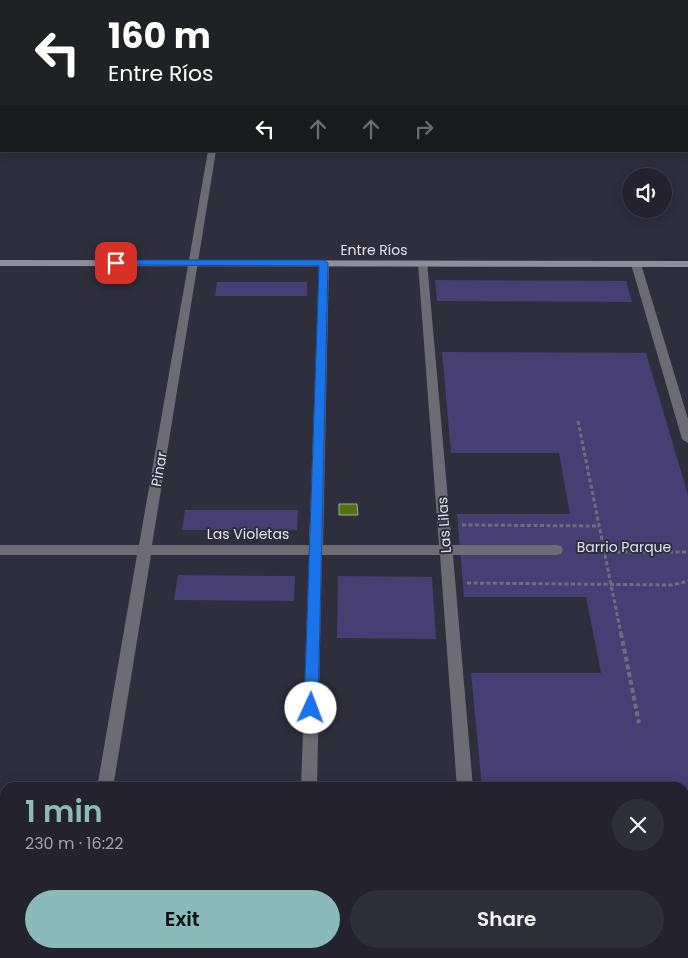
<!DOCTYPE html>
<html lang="en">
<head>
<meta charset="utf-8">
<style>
	body { margin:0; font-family:Poppins,sans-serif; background:#2f2f3a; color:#f1f3f6; height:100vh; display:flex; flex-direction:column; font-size:19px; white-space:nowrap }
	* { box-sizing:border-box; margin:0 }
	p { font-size:16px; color:#a3a4aa }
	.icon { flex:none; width:28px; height:28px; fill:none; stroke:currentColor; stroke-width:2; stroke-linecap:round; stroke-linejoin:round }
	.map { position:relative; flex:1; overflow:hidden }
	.panel { position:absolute; left:0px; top:782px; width:689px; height:176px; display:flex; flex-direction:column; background:#23222e; border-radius:15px 15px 0 0; box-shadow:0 2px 12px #0003,0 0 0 1px #403f4a }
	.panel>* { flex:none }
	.banner { position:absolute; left:0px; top:0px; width:689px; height:152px; box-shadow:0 2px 12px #0003,0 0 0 1px #403f4a; background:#202124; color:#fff; overflow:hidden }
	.fabs { position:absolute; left:622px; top:168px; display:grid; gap:10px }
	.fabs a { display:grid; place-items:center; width:50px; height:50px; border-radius:50%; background:#23222e; box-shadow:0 2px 12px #0003,0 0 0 1px #403f4a; font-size:25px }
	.pin { position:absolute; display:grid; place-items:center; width:42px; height:42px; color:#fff; margin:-21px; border-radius:10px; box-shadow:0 2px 8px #0006 }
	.me { position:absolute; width:55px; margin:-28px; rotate:2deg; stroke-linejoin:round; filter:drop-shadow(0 0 4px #0008) }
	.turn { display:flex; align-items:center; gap:18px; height:105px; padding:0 25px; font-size:22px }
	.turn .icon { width:65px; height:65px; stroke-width:2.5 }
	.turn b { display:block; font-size:35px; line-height:42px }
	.lanes { display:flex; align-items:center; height:48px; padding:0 25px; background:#0003; justify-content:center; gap:25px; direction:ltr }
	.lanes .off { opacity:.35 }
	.round { display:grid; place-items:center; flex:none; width:52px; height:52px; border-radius:26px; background:#2f2f3a }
	.head { display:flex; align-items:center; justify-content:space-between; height:85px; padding:0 25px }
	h1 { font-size:30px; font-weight:600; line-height:38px; color:#8bbbb9 }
	.cta { display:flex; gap:10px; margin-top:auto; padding:10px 25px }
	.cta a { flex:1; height:58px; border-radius:30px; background:#8bbbb9; color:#111; font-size:20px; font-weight:600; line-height:58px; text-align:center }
	.cta a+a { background:#2f2f3a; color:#f1f3f6 }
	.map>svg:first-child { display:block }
	.green { fill:#473e73 }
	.building { fill:#557014; stroke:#a4ab99 }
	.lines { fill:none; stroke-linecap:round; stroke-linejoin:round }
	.path-far2 { stroke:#6e6e7b; stroke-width:2; stroke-dasharray:2.5 2; stroke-linecap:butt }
	.path-far1 { stroke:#6e6e7b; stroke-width:3; stroke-dasharray:4 2.5; stroke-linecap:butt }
	.path { stroke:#6e6e7b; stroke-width:4; stroke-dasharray:5 3; stroke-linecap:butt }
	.street { fill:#6d6c74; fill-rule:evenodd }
	.secondary { fill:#8f8e9b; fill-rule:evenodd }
	.route { fill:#1a73e8; stroke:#114b97 }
	.labels { text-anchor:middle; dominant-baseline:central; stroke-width:4; stroke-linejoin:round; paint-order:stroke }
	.street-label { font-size:14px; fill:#e3e3ed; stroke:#2f2e3d }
	.park-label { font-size:14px; fill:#e1dff5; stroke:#2f2e3d }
</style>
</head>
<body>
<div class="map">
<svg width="688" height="958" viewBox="0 0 688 958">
	<rect width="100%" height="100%" fill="#2f2e3d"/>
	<g class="green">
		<path d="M435 280 626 281 632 302 437 301Z"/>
		<path d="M217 282H307V296H215Z"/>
		<path d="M442 352 646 353 688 495V860H684V788L482 787 471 673H601L586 597H464L457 514H570L559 453H451Z"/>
		<path d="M185 510H298L297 530H182Z"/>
		<path d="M178 575 295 576 294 601 174 600Z"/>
		<path d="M338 576 432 577 436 639 337 638Z"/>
	</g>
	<path class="building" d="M339 504H357L358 515H339Z"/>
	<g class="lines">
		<path class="path-far2" d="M555 0 559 1"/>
		<g class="path-far1">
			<path d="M578 421 621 634"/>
			<path d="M462 525 599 526"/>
			<path d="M604 552H688"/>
			<path d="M467 583 672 585 688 581"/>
		</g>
		<path class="path" d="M621 633 639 723"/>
		<g class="street">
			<path d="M446 0H454V1H447Z"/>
			<path d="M614 0H622L623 1H615Z"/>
			<rect x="0" y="21" width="1" height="4"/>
			<rect x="0" y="85" width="1" height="4"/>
			<path d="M208 151H216L152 545H309L319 263 324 260 329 263 323 545H439L418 263 419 261H427L452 545H556L561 546 563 550 561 554 556 555H453L473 788H457L440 555H322L317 788H301L309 555H151L113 788H97L137 555H0V545H139Z"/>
			<path d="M636 261 641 264 688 419V443L682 439 631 264Z"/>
			<path d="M69 954H87L86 958H68Z"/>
			<rect x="295" y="954" width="18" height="4"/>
			<rect x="470" y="954" width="18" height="4"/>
		</g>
		<path class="secondary" d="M0 260 688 261V267L0 266Z"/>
	</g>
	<path class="route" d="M116 260H324L328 263 318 708 316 713 311 714 306 713 304 708 319 266 113 265 112 263Z"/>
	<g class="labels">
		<g class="street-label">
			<text x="374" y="250">Entre Ríos</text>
			<text transform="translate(159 469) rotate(-80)">Pinar</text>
			<text transform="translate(444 525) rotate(-94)">Las Lilas</text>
			<text x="248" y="534">Las Violetas</text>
		</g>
		<g class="park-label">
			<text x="624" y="547">Barrio Parque</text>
		</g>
	</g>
</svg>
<div class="fabs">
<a><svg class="icon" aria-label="sound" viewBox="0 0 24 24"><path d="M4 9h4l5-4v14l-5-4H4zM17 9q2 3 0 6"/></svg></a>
</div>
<div class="pin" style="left:116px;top:263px;background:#d93025"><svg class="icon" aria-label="arrive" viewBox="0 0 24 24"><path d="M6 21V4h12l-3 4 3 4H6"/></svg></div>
<svg class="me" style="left:311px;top:708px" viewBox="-20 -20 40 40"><circle r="19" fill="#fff"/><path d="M0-13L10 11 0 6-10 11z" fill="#1a73e8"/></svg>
<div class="banner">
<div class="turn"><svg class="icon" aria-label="left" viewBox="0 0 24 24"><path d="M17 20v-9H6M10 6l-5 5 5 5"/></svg><div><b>160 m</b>Entre Ríos</div></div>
<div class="lanes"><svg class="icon" aria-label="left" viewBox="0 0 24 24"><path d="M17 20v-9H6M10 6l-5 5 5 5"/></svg><svg class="icon off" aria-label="ahead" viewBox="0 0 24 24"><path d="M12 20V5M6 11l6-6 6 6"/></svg><svg class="icon off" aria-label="ahead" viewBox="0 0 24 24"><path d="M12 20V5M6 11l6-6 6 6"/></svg><svg class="icon off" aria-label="right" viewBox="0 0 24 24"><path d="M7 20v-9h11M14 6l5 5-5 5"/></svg></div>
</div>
<section class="panel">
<div class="head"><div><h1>1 min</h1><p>230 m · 16:22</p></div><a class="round"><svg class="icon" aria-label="close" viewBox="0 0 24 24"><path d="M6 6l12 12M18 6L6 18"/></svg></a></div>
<div class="cta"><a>Exit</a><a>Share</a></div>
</section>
</div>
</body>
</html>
